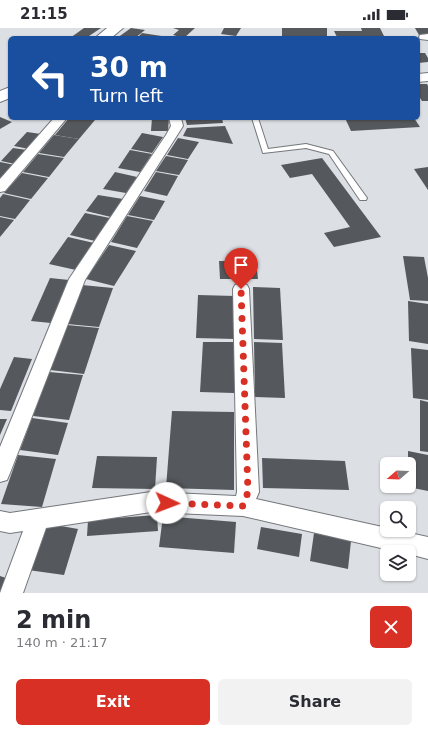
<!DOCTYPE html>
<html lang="en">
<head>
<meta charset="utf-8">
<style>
	body { margin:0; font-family:"DejaVu Sans",sans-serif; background:#f2f2f3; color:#2b2b33; height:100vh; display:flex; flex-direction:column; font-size:15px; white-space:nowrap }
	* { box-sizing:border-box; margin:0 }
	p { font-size:13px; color:#7c7c81 }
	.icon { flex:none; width:22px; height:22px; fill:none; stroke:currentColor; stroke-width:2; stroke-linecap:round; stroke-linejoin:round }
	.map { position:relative; height:565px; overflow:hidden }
	.side { display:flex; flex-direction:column; background:#fff; flex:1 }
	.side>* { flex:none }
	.hud { position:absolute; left:8px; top:8px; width:412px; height:84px; border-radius:6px; box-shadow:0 1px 3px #0004; background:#1a4fa0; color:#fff; overflow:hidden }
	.needle { width:26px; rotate:251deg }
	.buttons { position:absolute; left:380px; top:429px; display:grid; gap:8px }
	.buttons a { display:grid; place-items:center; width:36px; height:36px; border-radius:6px; background:#fff; box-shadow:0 1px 3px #0004; font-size:20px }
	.pin { position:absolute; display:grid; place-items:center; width:34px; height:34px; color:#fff; margin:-41px -17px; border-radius:50% 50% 50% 0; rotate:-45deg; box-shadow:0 0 4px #0007 }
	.pin .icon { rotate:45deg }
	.me { position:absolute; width:44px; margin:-22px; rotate:92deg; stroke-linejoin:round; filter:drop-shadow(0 0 3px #0008) }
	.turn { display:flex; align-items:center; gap:14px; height:84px; padding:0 16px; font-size:18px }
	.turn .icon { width:52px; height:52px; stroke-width:2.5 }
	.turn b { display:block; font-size:28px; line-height:34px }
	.round { display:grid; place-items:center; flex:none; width:42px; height:42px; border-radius:6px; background:#f2f2f3 }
	.head { display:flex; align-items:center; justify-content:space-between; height:68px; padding:0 16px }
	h1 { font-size:24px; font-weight:700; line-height:30px }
	.button { display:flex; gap:8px; margin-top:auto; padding:8px 16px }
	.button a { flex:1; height:46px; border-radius:6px; background:#d93025; color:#fff; font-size:16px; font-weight:700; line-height:46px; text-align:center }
	.button a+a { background:#f2f2f3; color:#2b2b33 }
	.status { display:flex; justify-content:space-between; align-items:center; height:28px; padding:0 20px; background:#fff; direction:ltr }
	.status svg { height:11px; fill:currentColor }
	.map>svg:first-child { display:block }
	.building { fill:#55585c }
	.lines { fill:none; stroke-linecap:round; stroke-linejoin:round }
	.lane-casing { stroke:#74777b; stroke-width:2 }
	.street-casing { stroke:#74777b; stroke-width:2 }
	.secondary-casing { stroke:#74777b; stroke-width:2 }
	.lane { fill:#fff; fill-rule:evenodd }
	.street { fill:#fff; fill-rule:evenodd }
	.secondary { fill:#fff; fill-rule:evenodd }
	.route { stroke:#d93025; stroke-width:7; stroke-dasharray:0 12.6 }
</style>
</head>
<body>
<div class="status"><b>21:15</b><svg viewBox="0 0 49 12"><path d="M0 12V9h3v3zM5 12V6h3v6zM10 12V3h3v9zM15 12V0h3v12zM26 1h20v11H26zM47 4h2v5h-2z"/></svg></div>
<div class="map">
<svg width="428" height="565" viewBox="0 0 428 565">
	<rect width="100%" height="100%" fill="#dcdfe3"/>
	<g class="building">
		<path d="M84 0H101L86 10H70Z"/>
		<path d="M131 0 145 2 135 10H117Z"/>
		<path d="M173 0H195L184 10 173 7 179 2Z"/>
		<path d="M224 0H241L236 8 221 6Z"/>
		<rect x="282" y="0" width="45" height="10"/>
		<path d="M361 0H380L385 10 337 9 334 3H362Z"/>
		<path d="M415 0H428V7H419Z"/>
		<path d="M142 5 168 9V10H137Z"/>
		<path d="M418 25H425L428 30V34L418 35Z"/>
		<path d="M418 56H427L428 58V73H422L418 67Z"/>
		<path d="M0 89 12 94 0 101Z"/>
		<path d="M69 90H83L95 92 79 111 55 107Z"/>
		<path d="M152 90H169L168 103H151Z"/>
		<path d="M185 90H222L223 95 187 97Z"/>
		<path d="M345 90H414L420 99 351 103Z"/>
		<path d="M225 98 233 116 183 108 187 100Z"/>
		<path d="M27 104 41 106 29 121 14 118Z"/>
		<path d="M142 105 163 109 152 125 131 121Z"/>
		<path d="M54 107 79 111 64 129 39 125Z"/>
		<path d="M178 110 199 114 188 131 167 127Z"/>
		<path d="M13 120 27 122 15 136 1 133Z"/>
		<path d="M130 122 152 126 140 144 118 140Z"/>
		<path d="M38 126 64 130 49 149 23 144Z"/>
		<path d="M166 128 188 132 179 147 156 143Z"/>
		<path d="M322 130 381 209 334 219 324 205 350 199 312 146 290 150 281 137Z"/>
		<path d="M0 134 15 137 0 153Z"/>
		<path d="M428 139V162L414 141Z"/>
		<path d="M115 144 137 149 126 165 103 161Z"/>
		<path d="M156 144 178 148 167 168 144 163Z"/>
		<path d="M22 145 48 150 31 171 4 165Z"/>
		<path d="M3 166 30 172 15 191 0 188V170Z"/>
		<path d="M98 167 123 171 111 189 86 183Z"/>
		<path d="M140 168 165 173 154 192 128 187Z"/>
		<path d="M85 185 110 190 95 213 70 207Z"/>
		<path d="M127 188 153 193 137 220 111 214Z"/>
		<path d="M0 189 14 192 0 209Z"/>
		<path d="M68 209 94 215 76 242 49 236Z"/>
		<path d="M109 217 136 223 114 258 86 251Z"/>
		<path d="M403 228 424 229 428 250V273L410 272Z"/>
		<path d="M219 233H256L258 251H220Z"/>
		<path d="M50 250 69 252 51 295 31 293Z"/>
		<path d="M82 257 113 260 99 299 67 296Z"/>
		<path d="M253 259 280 260 283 312 254 311Z"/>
		<path d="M198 267 235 268V311L196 310Z"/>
		<path d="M408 273 428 276V316L409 313Z"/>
		<path d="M67 297 99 300 84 346 50 342Z"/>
		<path d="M203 314H235L234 365 200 364Z"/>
		<path d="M254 314 282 315 285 370 255 369Z"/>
		<path d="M411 320 428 322V372L413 370Z"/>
		<path d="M14 329 32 331 11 383 0 382V361Z"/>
		<path d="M49 344 83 347 69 392 33 388Z"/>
		<path d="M420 372 428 374V424L420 423Z"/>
		<path d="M172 383 234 384V462L166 460Z"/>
		<path d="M32 390 68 395 58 427 20 422Z"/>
		<path d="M0 391H7L0 407Z"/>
		<path d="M408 423 428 427V463L408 459 409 436H408Z"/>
		<path d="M18 427 56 431 42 479 1 476Z"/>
		<path d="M97 428 157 429 155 461 92 460Z"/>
		<path d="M262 430 345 433 349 462 263 460Z"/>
		<path d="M157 487 158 503 87 508 88 492Z"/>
		<path d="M163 488 236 494 234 525 159 519Z"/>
		<path d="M44 495 78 501 64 547 28 542Z"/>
		<path d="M261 499 302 506 299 529 257 521Z"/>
		<path d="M314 505 351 513 348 541 310 533Z"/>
		<path d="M0 548 12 552 6 565H0Z"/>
	</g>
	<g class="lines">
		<defs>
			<path id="lane" d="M252 90H258L268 121 306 116 333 123 367 170 366 172H360L329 126 306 120 263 125Z"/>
			<g id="street">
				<path d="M428 6V12L420 11 419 9 420 7Z"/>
				<path d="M54 90H67L5 163 0 164V151Z"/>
				<path d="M169 90H181L183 98 85 252 10 445 7 452 0 454V419L69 251 166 107 171 98Z"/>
				<path d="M241 255 247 257 249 261 259 464 256 471 387 500V502H396L428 509V531L409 526V524H398L243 488 151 484 46 500 23 565H0L23 503 10 505 0 503V483L10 485 151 464 236 468 237 464 233 261 235 257Z"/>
			</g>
			<g id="secondary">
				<path d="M107 0H123L111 10H95Z"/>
				<path d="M428 45V53L418 54V46Z"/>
				<path d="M10 59V70L0 74V63Z"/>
			</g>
		</defs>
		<use href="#lane" class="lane-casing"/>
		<use href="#street" class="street-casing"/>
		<use href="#secondary" class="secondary-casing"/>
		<use href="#lane" class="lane"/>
		<use href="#street" class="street"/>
		<use href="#secondary" class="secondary"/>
	</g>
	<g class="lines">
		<path class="route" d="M167 475 243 478 248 464 241 261"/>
	</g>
</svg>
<div class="buttons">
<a><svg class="needle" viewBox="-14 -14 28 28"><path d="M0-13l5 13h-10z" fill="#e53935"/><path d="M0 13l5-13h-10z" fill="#7c7c81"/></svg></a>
<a><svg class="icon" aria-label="search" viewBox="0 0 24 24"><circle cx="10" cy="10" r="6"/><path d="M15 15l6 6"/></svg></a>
<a><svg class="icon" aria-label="layers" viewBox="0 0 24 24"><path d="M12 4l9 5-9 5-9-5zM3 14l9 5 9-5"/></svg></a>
</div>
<div class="pin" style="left:241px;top:261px;background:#d93025"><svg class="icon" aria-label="arrive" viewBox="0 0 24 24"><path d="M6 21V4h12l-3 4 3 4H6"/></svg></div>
<svg class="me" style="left:167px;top:475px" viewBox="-20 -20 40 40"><circle r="19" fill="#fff"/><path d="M0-13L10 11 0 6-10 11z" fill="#d93025"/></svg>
<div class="hud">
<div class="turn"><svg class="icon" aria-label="left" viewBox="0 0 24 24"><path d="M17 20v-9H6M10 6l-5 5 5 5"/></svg><div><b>30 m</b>Turn left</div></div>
</div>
</div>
<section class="side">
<div class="head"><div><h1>2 min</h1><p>140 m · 21:17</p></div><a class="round" style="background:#d93025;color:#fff"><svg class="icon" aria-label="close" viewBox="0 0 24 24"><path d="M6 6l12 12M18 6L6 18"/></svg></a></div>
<div class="button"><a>Exit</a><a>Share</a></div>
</section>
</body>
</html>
